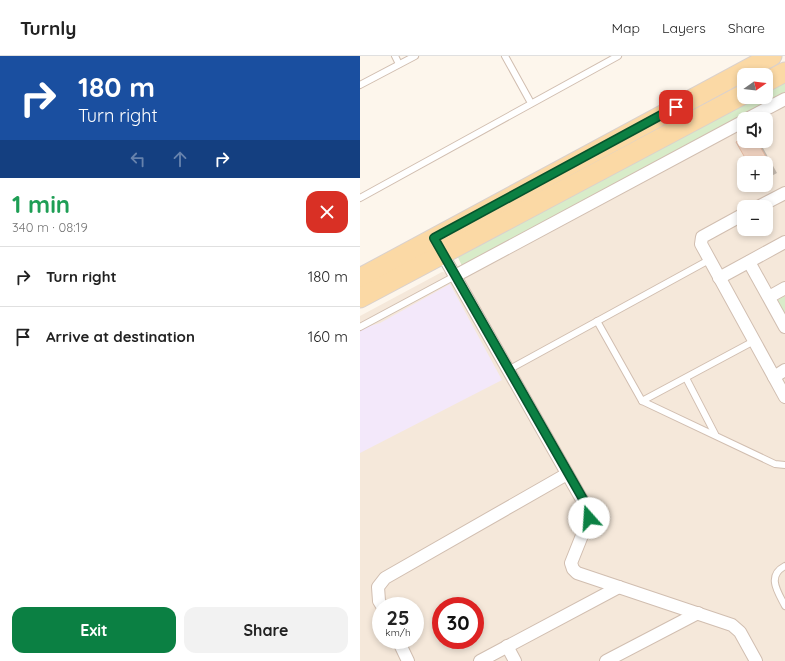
<!DOCTYPE html>
<html lang="en">
<head>
<meta charset="utf-8">
<style>
	body { margin:0; font-family:Quicksand,sans-serif; background:#f2f2f2; color:#222; height:100vh; display:flex; flex-direction:column; font-size:15px; white-space:nowrap }
	* { box-sizing:border-box; margin:0 }
	p { font-size:13px; color:#767676 }
	.icon { flex:none; width:22px; height:22px; fill:none; stroke:currentColor; stroke-width:2; stroke-linecap:round; stroke-linejoin:round }
	.map { position:relative; flex:1; overflow:hidden }
	.drawer { display:flex; flex-direction:column; background:#fff; width:360px }
	.drawer>* { flex:none }
	.banner { background:#1a4fa0; color:#fff; overflow:hidden }
	.needle { width:26px; rotate:76deg }
	.buttons { position:absolute; left:377px; top:12px; display:grid; gap:8px }
	.buttons a { display:grid; place-items:center; width:36px; height:36px; border-radius:8px; background:#fff; box-shadow:0 2px 6px #0003; font-size:20px }
	.speed { position:absolute; left:12px; top:541px; display:flex; gap:8px; font-size:20px; font-weight:700; text-align:center }
	.speed>* { display:grid; place-content:center; width:52px; height:52px; border-radius:50%; background:#fff; box-shadow:0 2px 6px #0003; line-height:1 }
	.speed small { font-size:10px; font-weight:400 }
	.speed .limit { border:6px solid #d22; background:#fff; color:#111 }
	.pin { position:absolute; display:grid; place-items:center; width:34px; height:34px; color:#fff; margin:-17px; border-radius:8px; box-shadow:0 2px 6px #0006 }
	.me { position:absolute; width:44px; margin:-22px; rotate:341deg; stroke-linejoin:round; filter:drop-shadow(0 0 3px #0008) }
	.turn { display:flex; align-items:center; gap:14px; height:84px; padding:0 12px; font-size:18px }
	.turn .icon { width:52px; height:52px; stroke-width:2.5 }
	.turn b { display:block; font-size:28px; line-height:34px }
	.lanes { display:flex; align-items:center; height:38px; padding:0 12px; background:#0003; justify-content:center; gap:20px; direction:ltr }
	.lanes .off { opacity:.35 }
	.round { display:grid; place-items:center; flex:none; width:42px; height:42px; border-radius:12px; background:#f2f2f2 }
	.head { display:flex; align-items:center; justify-content:space-between; height:68px; padding:0 12px }
	h1 { font-size:24px; font-weight:700; line-height:30px; color:#1e9e55 }
	.cta { display:flex; gap:8px; margin-top:auto; padding:8px 12px }
	.cta a { flex:1; height:46px; border-radius:12px; background:#0b8043; color:#fff; font-size:16px; font-weight:700; line-height:46px; text-align:center }
	.cta a+a { background:#f2f2f2; color:#222 }
	ul { padding:0; list-style:none }
	li { display:flex; align-items:center; gap:12px; height:60px; padding:0 12px; border-top:1px solid #e0e0e0 }
	li div { flex:1 }
	li b { display:block; font-size:15px }
	li em { font-style:normal }
	header { display:flex; align-items:center; gap:24px; box-sizing:border-box; height:56px; padding:0 20px; background:#fff; border-bottom:1px solid #e0e0e0 }
	header strong { font-size:19px }
	nav { display:flex; gap:22px; margin-inline-start:auto; font-size:14px }
	main { display:flex; flex:1; min-height:0 }
	.map>svg:first-child { display:block }
	.residential { fill:#f5e8da; fill-rule:evenodd }
	.education { fill:#f3e8fa }
	.green { fill:#d8ecc9 }
	.shadow { fill:#0003 }
	.building { fill:#f3d5c3; stroke:#e6bba3 }
	.lines { fill:none; stroke-linecap:round; stroke-linejoin:round }
	.lane-casing { stroke:#d1beb0; stroke-width:8 }
	.street-casing { stroke:#d1beb0; stroke-width:14 }
	.primary-casing { stroke:#dad1cd; stroke-width:21 }
	.lane { stroke:#fff; stroke-width:6 }
	.street { stroke:#fff; stroke-width:12 }
	.primary { stroke:#fbd9a5; stroke-width:19 }
	.route-casing { stroke:#07532c; stroke-width:10 }
	.route { stroke:#0b8043; stroke-width:7 }
</style>
</head>
<body>
<header>
<strong>Turnly</strong>
<nav><a>Map</a><a>Layers</a><a>Share</a></nav>
</header>
<main>
<section class="drawer">
<div class="banner">
<div class="turn"><svg class="icon" aria-label="right" viewBox="0 0 24 24"><path d="M7 20v-9h11M14 6l5 5-5 5"/></svg><div><b>180 m</b>Turn right</div></div>
<div class="lanes"><svg class="icon off" aria-label="left" viewBox="0 0 24 24"><path d="M17 20v-9H6M10 6l-5 5 5 5"/></svg><svg class="icon off" aria-label="ahead" viewBox="0 0 24 24"><path d="M12 20V5M6 11l6-6 6 6"/></svg><svg class="icon" aria-label="right" viewBox="0 0 24 24"><path d="M7 20v-9h11M14 6l5 5-5 5"/></svg></div>
</div>
<div class="head"><div><h1>1 min</h1><p>340 m · 08:19</p></div><a class="round" style="background:#d93025;color:#fff"><svg class="icon" aria-label="close" viewBox="0 0 24 24"><path d="M6 6l12 12M18 6L6 18"/></svg></a></div>
<ul>
<li><svg class="icon" aria-label="right" viewBox="0 0 24 24"><path d="M7 20v-9h11M14 6l5 5-5 5"/></svg><div><b>Turn right</b></div><em>180 m</em></li>
<li><svg class="icon" aria-label="arrive" viewBox="0 0 24 24"><path d="M6 21V4h12l-3 4 3 4H6"/></svg><div><b>Arrive at destination</b></div><em>160 m</em></li>
</ul>
<div class="cta"><a>Exit</a><a>Share</a></div>
</section>
<div class="map">
<svg width="425" height="605" viewBox="0 0 425 605">
	<rect width="100%" height="100%" fill="#fdf6ec"/>
	<path class="residential" d="M425 49V605H0V260L82 216 103 220 384 71V85H406V63H399ZM384 107H406V129H384ZM384 151H406V173H384ZM21 550H55V584H21ZM81 550H115V584H81Z"/>
	<path class="education" d="M90 228 142 324 0 397V273L20 267Z"/>
	<g class="green">
		<path d="M425 21V37L102 210 96 197 387 41H406V31Z"/>
		<path d="M425 240V260L416 245Z"/>
	</g>
	<path class="shadow" d="M384 83V85H399L417 117 406 123V107H389L377 86Z"/>
	<path class="building" d="M384 81V85H397L411 110 406 113V107H388L376 86Z"/>
	<g class="lines">
		<defs>
			<g id="lane">
				<path d="M35 0 39 8"/>
				<path d="M145 0 171 47"/>
				<path d="M0 29 55 0"/>
				<path d="M0 142 258 0"/>
				<path d="M237 265 282 345 415 408 425 409"/>
				<path d="M0 271 95 220"/>
				<path d="M148 314 349 204"/>
				<path d="M326 322 355 378"/>
				<path d="M282 345 394 285"/>
				<path d="M425 510C406 520 418 536 425 550"/>
			</g>
			<g id="street">
				<path d="M387 63 425 43"/>
				<path d="M398 151 425 137"/>
				<path d="M384 158 342 181 341 188 425 341"/>
				<path d="M79 192 229 456V462L211 507 213 513 217 517 372 569 380 576 396 605"/>
				<path d="M389 206 425 271"/>
				<path d="M95 220 384 65"/>
				<path d="M359 222 425 186"/>
				<path d="M409 241 425 232"/>
				<path d="M414 321 425 314"/>
				<path d="M22 550 19 545 18 531 25 522 207 418"/>
				<path d="M38 584 48 605"/>
				<path d="M147 590 155 605"/>
				<path d="M120 605 259 531"/>
				<path d="M246 605 338 557"/>
			</g>
			<g id="primary">
				<path d="M406 26 425 16"/>
				<path d="M0 222 412 0"/>
				<path d="M0 242 384 38"/>
			</g>
		</defs>
		<use href="#lane" class="lane-casing"/>
		<use href="#street" class="street-casing"/>
		<use href="#primary" class="primary-casing"/>
		<use href="#lane" class="lane"/>
		<use href="#street" class="street"/>
		<use href="#primary" class="primary"/>
	</g>
	<g class="lines">
		<defs>
			<path id="route" d="M229 462 227 450 74 182 316 51"/>
		</defs>
		<use href="#route" class="route-casing"/>
		<use href="#route" class="route"/>
	</g>
</svg>
<div class="buttons">
<a><svg class="needle" viewBox="-14 -14 28 28"><path d="M0-13l5 13h-10z" fill="#e53935"/><path d="M0 13l5-13h-10z" fill="#767676"/></svg></a>
<a><svg class="icon" aria-label="sound" viewBox="0 0 24 24"><path d="M4 9h4l5-4v14l-5-4H4zM17 9q2 3 0 6"/></svg></a>
<a>+</a>
<a>−</a>
</div>
<div class="speed"><div>25<small>km/h</small></div><div class="limit">30</div></div>
<div class="pin" style="left:316px;top:51px;background:#d93025"><svg class="icon" aria-label="arrive" viewBox="0 0 24 24"><path d="M6 21V4h12l-3 4 3 4H6"/></svg></div>
<svg class="me" style="left:229px;top:462px" viewBox="-20 -20 40 40"><circle r="19" fill="#fff"/><path d="M0-13L10 11 0 6-10 11z" fill="#0b8043"/></svg>
</div>
</main>
</body>
</html>
